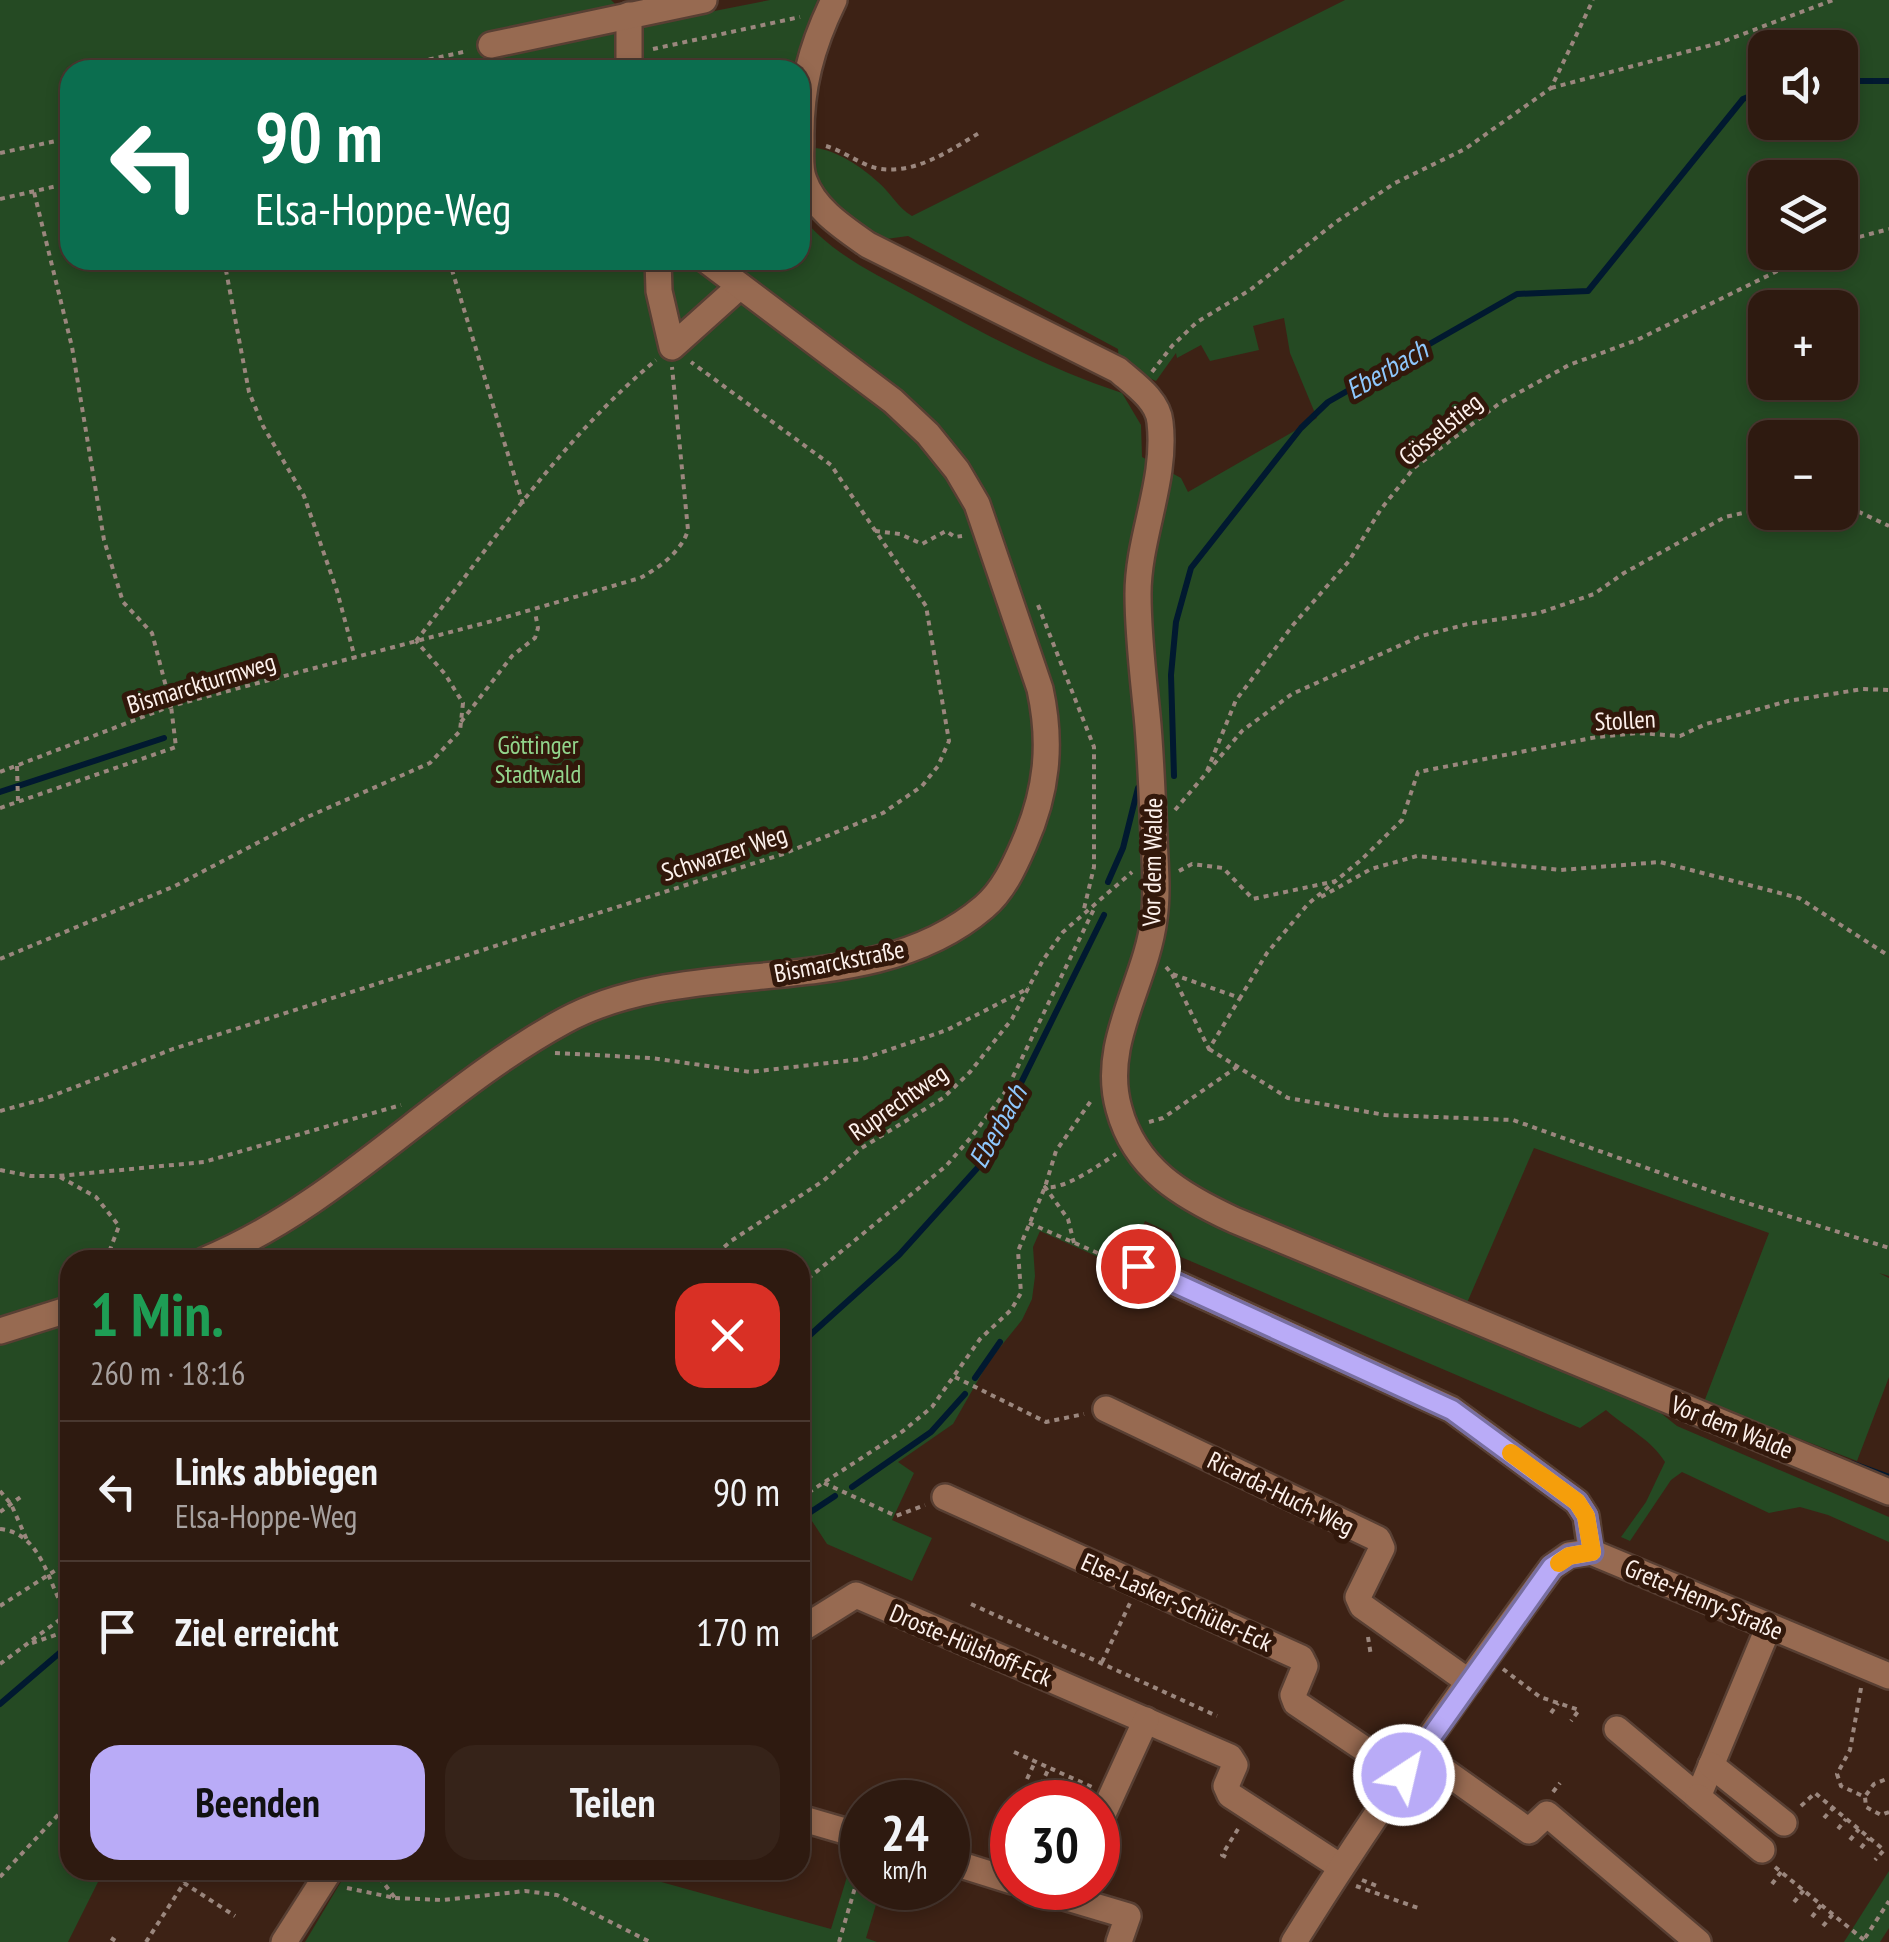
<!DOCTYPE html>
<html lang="de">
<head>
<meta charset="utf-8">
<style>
	body { margin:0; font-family:"PT Sans Narrow",sans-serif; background:#362319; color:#f1f3f6; height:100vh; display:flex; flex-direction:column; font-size:38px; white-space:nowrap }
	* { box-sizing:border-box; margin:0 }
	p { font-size:32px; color:#a7a19f }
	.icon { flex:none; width:55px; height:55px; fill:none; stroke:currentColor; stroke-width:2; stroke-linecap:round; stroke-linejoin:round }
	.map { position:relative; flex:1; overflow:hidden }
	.panel { position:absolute; left:60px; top:1250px; width:750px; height:630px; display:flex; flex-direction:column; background:#2e1a10; border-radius:30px; box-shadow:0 5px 15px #0003,0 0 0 2px #493830 }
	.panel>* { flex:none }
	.top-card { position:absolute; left:60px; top:60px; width:750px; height:210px; border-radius:30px; box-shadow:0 5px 15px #0003,0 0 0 2px #493830; background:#0b6e4f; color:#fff; overflow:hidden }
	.controls { position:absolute; left:1748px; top:30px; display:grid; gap:20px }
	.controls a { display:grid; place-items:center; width:110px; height:110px; border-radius:20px; background:#2e1a10; box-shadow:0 5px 15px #0003,0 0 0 2px #493830; font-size:50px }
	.speed { position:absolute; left:840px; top:1780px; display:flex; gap:20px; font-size:50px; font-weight:700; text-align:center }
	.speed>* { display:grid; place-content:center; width:130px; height:130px; border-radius:50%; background:#2e1a10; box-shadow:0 5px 15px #0003,0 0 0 2px #493830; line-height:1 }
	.speed small { font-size:25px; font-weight:400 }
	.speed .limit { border:15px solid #d22; background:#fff; color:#111 }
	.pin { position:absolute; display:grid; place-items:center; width:85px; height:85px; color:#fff; margin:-42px; border:5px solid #fff; border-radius:50%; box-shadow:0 2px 10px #0007 }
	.me { position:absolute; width:110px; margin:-55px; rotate:35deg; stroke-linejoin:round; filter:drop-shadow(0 0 8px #0008) }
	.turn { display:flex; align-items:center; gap:35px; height:210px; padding:0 30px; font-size:45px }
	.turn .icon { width:130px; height:130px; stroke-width:2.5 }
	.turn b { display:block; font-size:70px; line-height:85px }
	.round { display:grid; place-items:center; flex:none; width:105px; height:105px; border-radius:30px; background:#362319 }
	.headline { display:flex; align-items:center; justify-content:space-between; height:170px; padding:0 30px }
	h1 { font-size:60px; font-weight:600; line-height:75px; color:#1e9e55 }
	.cta { display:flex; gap:20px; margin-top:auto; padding:20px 30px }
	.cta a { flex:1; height:115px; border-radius:30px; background:#b9abf7; color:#111; font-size:40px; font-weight:600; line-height:115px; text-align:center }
	.cta a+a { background:#362319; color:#f1f3f6 }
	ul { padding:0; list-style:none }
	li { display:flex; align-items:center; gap:30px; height:140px; padding:0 30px; border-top:2px solid #493830 }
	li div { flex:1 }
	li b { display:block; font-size:38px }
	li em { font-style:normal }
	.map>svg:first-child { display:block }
	.green { fill:#254a23; fill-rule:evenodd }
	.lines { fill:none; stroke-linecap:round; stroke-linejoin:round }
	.stream { stroke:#011930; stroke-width:6 }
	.minor-casing { stroke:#583f33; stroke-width:30 }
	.path { stroke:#9b877e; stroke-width:4; stroke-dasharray:5 5; stroke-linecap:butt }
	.minor { stroke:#976a51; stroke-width:25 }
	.route-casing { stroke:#786fa1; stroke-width:25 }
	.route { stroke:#b9abf7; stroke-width:18 }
	.slow { stroke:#f59e0b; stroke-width:18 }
	.labels { text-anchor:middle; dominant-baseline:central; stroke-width:10; stroke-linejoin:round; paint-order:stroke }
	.street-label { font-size:25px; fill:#fdf1ec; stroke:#32180b }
	.park-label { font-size:25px; fill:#92d58c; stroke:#32180b }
	.water-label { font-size:28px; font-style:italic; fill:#8ec7fd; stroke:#32180b }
</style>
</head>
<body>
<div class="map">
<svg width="1889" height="1942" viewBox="0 0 1889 1942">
	<rect width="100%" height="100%" fill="#3d2215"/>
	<g class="green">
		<path d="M0 0H611L638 26 770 0H820L795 70H70V260H800V214C828 252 872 272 912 294 980 332 1048 369 1122 393L1141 425 1142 457 1181 478 1188 492 1317 418 1290 353 1284 318 1253 326 1259 350 1210 361 1201 345 1177 358 1176 353 1156 381 1119 364 1118 349 908 236 879 240 860 230 820 190 809 153 815 148C836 150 862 167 878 182 891 193 897 207 912 216L1345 0H1889V1276L1879 1273 1889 1278V1377L1857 1461 1704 1402 1769 1233 1534 1148 1460 1319 1647 1402 1677 1426 1889 1517V1542L1828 1515 1800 1507 1769 1513 1682 1472 1671 1480 1630 1541 1621 1537 1646 1502 1665 1462C1652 1440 1625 1427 1606 1410L1580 1428 1181 1257 1171 1233 1145 1221 1123 1268 1040 1231 1033 1247 1035 1276 1032 1299 1022 1320 989 1361 953 1424 898 1462 914 1473 892 1520 932 1538 912 1581 827 1544 810 1518 800 1524V1260H70V1870H104L68 1942H0ZM1765 48H1840V122H1765ZM1765 178H1840V252H1765ZM1765 308H1840V382H1765ZM1765 438H1840V512H1765Z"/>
		<path d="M857 1844 862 1846V1888H881L866 1938 877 1942H305L348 1870H618L831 1929Z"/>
		<path d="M1889 1871V1928L1880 1942H1844Z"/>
	</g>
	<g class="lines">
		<g class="stream">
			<path d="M1840 81H1889"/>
			<path d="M1174 776 1171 675 1176 622 1191 568 1301 428 1328 402 1517 294 1588 291 1743 99 1765 90"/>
			<path d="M0 792 164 738"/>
			<path d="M1108 882 1123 848 1138 788"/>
			<path d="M800 1344 899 1255 981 1164 1104 915"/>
			<path d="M975 1378 1000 1342"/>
			<path d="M1851 1463 1889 1477"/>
			<path d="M852 1487 931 1432 965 1394"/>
			<path d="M800 1519 835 1496"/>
			<path d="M0 1704 70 1644"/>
		</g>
		<defs>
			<g id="minor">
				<path d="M834 0C811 47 800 89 801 141 801 154 799 168 804 180 814 209 844 228 868 245L1118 370C1134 384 1158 400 1160 422 1167 480 1138 537 1138 594 1138 635 1143 675 1147 715 1151 755 1152 796 1154 836 1155 864 1158 891 1154 919 1146 984 1100 1043 1119 1109 1135 1169 1182 1196 1234 1220L1889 1492"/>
				<path d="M629 15V70"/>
				<path d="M491 45 704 0"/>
				<path d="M658 260 659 291 672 347 740 286"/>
				<path d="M205 1260C340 1204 437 1090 564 1021 692 951 870 1005 984 907 1003 891 1014 867 1024 844 1047 792 1052 744 1040 689L977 504 957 470 928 434 893 401 706 260"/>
				<path d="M1138 1266 1451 1409 1577 1502 1586 1516 1591 1552"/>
				<path d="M0 1331 70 1309"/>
				<path d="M1106 1409 1378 1539 1382 1548 1358 1597 1362 1606 1469 1682"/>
				<path d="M945 1497 1301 1658 1305 1666 1293 1695 1296 1703 1403 1775"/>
				<path d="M800 1630 856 1595 1230 1757 1235 1765 1226 1786 1230 1795 1341 1867"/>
				<path d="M1617 1729 1698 1797 1769 1626"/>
				<path d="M1419 1753 1529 1831 1547 1814 1698 1942"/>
				<path d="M1711 1765 1784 1823"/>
				<path d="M1698 1797 1762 1850"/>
				<path d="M800 1818 862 1836"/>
				<path d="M1098 1825 1146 1720"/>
				<path d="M948 1861 1012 1881"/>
				<path d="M1034 1888 1128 1916 1119 1942"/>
				<path d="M284 1942 330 1870"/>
				<path d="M1294 1942C1374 1813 1462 1689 1552 1567L1569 1555 1591 1552 1889 1676"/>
			</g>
		</defs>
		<use href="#minor" class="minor-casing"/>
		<g class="path">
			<path d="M653 49 800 17"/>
			<path d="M380 70 468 51"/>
			<path d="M555 70 604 60"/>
			<path d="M1551 88 1719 43 1833 0"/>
			<path d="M826 146C843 151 858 163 876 168 913 176 949 151 979 133"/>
			<path d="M0 153 70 138"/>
			<path d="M0 199 70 183"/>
			<path d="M1840 242 1889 229"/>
			<path d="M224 260 249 392 263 426 304 496 337 591 355 658"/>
			<path d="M449 260 523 504"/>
			<path d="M1152 372 1172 346 1197 322 1250 290 1336 222 1395 183 1465 149 1551 88 1593 0"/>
			<path d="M1840 503 1889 526"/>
			<path d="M875 531 900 534 922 544 946 531 955 537 962 536"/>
			<path d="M1038 605 1094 747V867L1083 913"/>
			<path d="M416 641C491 545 561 439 656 360"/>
			<path d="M461 722 512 656 535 638 538 628 535 612"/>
			<path d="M17 766 18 801"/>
			<path d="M1207 771 1236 700 1293 625 1349 561 1381 509 1414 468 1500 403 1569 365 1637 340 1816 252"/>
			<path d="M0 772 171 706 496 620 640 578C659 568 682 551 688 530L672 367"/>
			<path d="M0 808 176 747 171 706 152 633 123 602 104 540 72 347 34 192"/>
			<path d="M1175 810 1242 731 1292 694 1421 636 1468 624 1539 613 1594 594 1624 573 1725 517 1765 508"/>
			<path d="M1179 871 1192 864 1223 868 1253 899 1336 881"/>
			<path d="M1321 897 1371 869 1417 856 1561 870 1660 862 1799 898 1889 956"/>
			<path d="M0 959 175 886 305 818 430 763 460 731 463 703 445 674 416 641"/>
			<path d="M1166 967 1172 974 1240 998 1267 953 1308 904 1362 859 1402 820 1418 772 1597 737 1638 733 1680 736 1706 724 1788 701 1863 689 1889 690"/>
			<path d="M1172 974 1209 1049 1240 998"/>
			<path d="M1209 1049 1288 1098 1385 1115 1513 1120 1725 1196 1889 1248"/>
			<path d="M555 1053 651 1058 750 1072 862 1059 947 1030 1029 988"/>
			<path d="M0 1111 44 1099 173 1049 783 854 883 813 922 786 938 766 949 741 926 606 831 465 691 362"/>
			<path d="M1149 1122 1163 1118 1237 1067"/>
			<path d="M0 1170 31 1176H58L204 1162 401 1105"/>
			<path d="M60 1177 96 1197 119 1226 106 1260"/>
			<path d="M1029 1223 1116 1261"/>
			<path d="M1074 1243 1068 1219 1045 1187C1065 1190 1099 1165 1116 1154"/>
			<path d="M709 1260 731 1241 823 1181 860 1149 943 1098 970 1072 1012 1019 1043 960 1063 932 1132 872"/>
			<path d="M800 1285 946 1166 973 1135 1006 1091 1095 907"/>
			<path d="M955 1377 1046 1422 1084 1414"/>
			<path d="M824 1483 896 1516 925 1505"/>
			<path d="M0 1491 11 1504 27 1540"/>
			<path d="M800 1498 903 1431 932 1407 980 1339 1011 1310 1021 1293 1018 1251 1045 1187 1056 1151 1093 1098"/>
			<path d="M0 1512 22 1496"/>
			<path d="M0 1529C46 1534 48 1591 70 1618"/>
			<path d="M971 1604 1217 1716"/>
			<path d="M0 1606 70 1561"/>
			<path d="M1368 1637 1371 1656"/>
			<path d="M32 1643 70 1630"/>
			<path d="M1102 1662 1130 1603"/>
			<path d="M0 1664 70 1612"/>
			<path d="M1503 1669 1540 1697 1579 1710 1571 1721"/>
			<path d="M1861 1688 1850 1750 1837 1774 1841 1786 1865 1797 1866 1807 1881 1815 1889 1812"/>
			<path d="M1551 1713 1558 1703"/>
			<path d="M1014 1752 1092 1787"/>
			<path d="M1027 1779 1035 1762"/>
			<path d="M1041 1785 1049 1768"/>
			<path d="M1553 1792 1560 1783"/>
			<path d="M1059 1793 1067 1776"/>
			<path d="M1866 1795 1874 1784 1889 1778"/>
			<path d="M1075 1800 1083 1783"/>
			<path d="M1801 1806 1815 1793 1884 1850 1875 1860"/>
			<path d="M1824 1818 1833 1808"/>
			<path d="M1838 1829 1846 1819"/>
			<path d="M1850 1840 1859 1829"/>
			<path d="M1861 1848 1869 1838"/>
			<path d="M1226 1857 1222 1855 1238 1829"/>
			<path d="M1775 1867 1864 1940"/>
			<path d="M0 1877 70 1802"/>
			<path d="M1362 1880 1377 1886"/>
			<path d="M1772 1884 1781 1872"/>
			<path d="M1356 1886 1418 1908"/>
			<path d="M347 1888 395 1898 374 1870"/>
			<path d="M395 1898 443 1900 525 1891 557 1895 650 1942"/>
			<path d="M1794 1902 1804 1890"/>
			<path d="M1812 1917 1821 1905"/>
			<path d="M1823 1926 1833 1914"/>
			<path d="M111 1938 117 1942"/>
			<path d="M1865 1938 1889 1901"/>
			<path d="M146 1942 184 1883 235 1916"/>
			<path d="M839 1942 862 1864"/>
		</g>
		<use href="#minor" class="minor"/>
	</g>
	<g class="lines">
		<defs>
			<path id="route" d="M1138 1266 1452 1410 1577 1502 1586 1516 1592 1552 1569 1556 1552 1567 1404 1775"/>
		</defs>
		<use href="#route" class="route-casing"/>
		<use href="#route" class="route"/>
		<path class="slow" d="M1511 1453 1577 1502 1586 1516 1592 1552 1569 1556 1559 1563"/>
	</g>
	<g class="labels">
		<g class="street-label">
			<text transform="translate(1440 429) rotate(-39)">Gösselstieg</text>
			<text transform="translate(201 683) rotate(-17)">Bismarckturmweg</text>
			<text transform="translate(1625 720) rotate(-3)">Stollen</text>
			<text transform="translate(724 853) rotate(-18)">Schwarzer Weg</text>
			<text transform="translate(1152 862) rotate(-89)">Vor dem Walde</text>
			<text transform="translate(839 961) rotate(-11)">Bismarckstraße</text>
			<text transform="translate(898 1102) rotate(-35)">Ruprechtweg</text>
			<text transform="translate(1732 1427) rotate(22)">Vor dem Walde</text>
			<text transform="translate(1281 1493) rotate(26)">Ricarda-Huch-Weg</text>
			<text transform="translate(1704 1599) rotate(23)">Grete-Henry-Straße</text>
			<text transform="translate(1177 1602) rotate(24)">Else-Lasker-Schüler-Eck</text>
			<text transform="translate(971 1645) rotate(23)">Droste-Hülshoff-Eck</text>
		</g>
		<g class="park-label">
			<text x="538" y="745">Göttinger<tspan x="538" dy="29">Stadtwald</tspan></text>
		</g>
		<g class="water-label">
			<text transform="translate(1386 369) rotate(-30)">Eberbach</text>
			<text transform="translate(997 1126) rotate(-61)">Eberbach</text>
		</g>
	</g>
</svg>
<div class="controls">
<a><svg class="icon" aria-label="sound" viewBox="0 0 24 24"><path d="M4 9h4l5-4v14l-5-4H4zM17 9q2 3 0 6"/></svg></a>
<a><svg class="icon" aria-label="layers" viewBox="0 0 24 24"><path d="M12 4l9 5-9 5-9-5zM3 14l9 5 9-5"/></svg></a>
<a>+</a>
<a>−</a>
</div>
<div class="speed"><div>24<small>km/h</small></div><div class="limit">30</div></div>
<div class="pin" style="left:1138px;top:1266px;background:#d93025"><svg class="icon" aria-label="arrive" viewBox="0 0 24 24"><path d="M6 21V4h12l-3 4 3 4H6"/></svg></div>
<svg class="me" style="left:1404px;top:1775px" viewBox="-20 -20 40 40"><circle r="17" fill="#b9abf7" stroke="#fff" stroke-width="3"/><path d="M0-11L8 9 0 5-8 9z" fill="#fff"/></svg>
<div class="top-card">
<div class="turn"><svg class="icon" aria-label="left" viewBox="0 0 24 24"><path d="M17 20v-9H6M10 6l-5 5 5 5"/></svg><div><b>90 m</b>Elsa-Hoppe-Weg</div></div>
</div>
<section class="panel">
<div class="headline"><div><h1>1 Min.</h1><p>260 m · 18:16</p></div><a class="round" style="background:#d93025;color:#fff"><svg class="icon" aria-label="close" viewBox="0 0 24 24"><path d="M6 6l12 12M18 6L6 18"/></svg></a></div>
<ul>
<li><svg class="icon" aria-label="left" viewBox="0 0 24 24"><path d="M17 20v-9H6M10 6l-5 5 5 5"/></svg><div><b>Links abbiegen</b><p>Elsa-Hoppe-Weg</p></div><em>90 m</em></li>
<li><svg class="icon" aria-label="arrive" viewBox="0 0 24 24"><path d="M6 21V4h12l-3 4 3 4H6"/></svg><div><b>Ziel erreicht</b></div><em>170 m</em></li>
</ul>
<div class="cta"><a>Beenden</a><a>Teilen</a></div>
</section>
</div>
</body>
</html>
